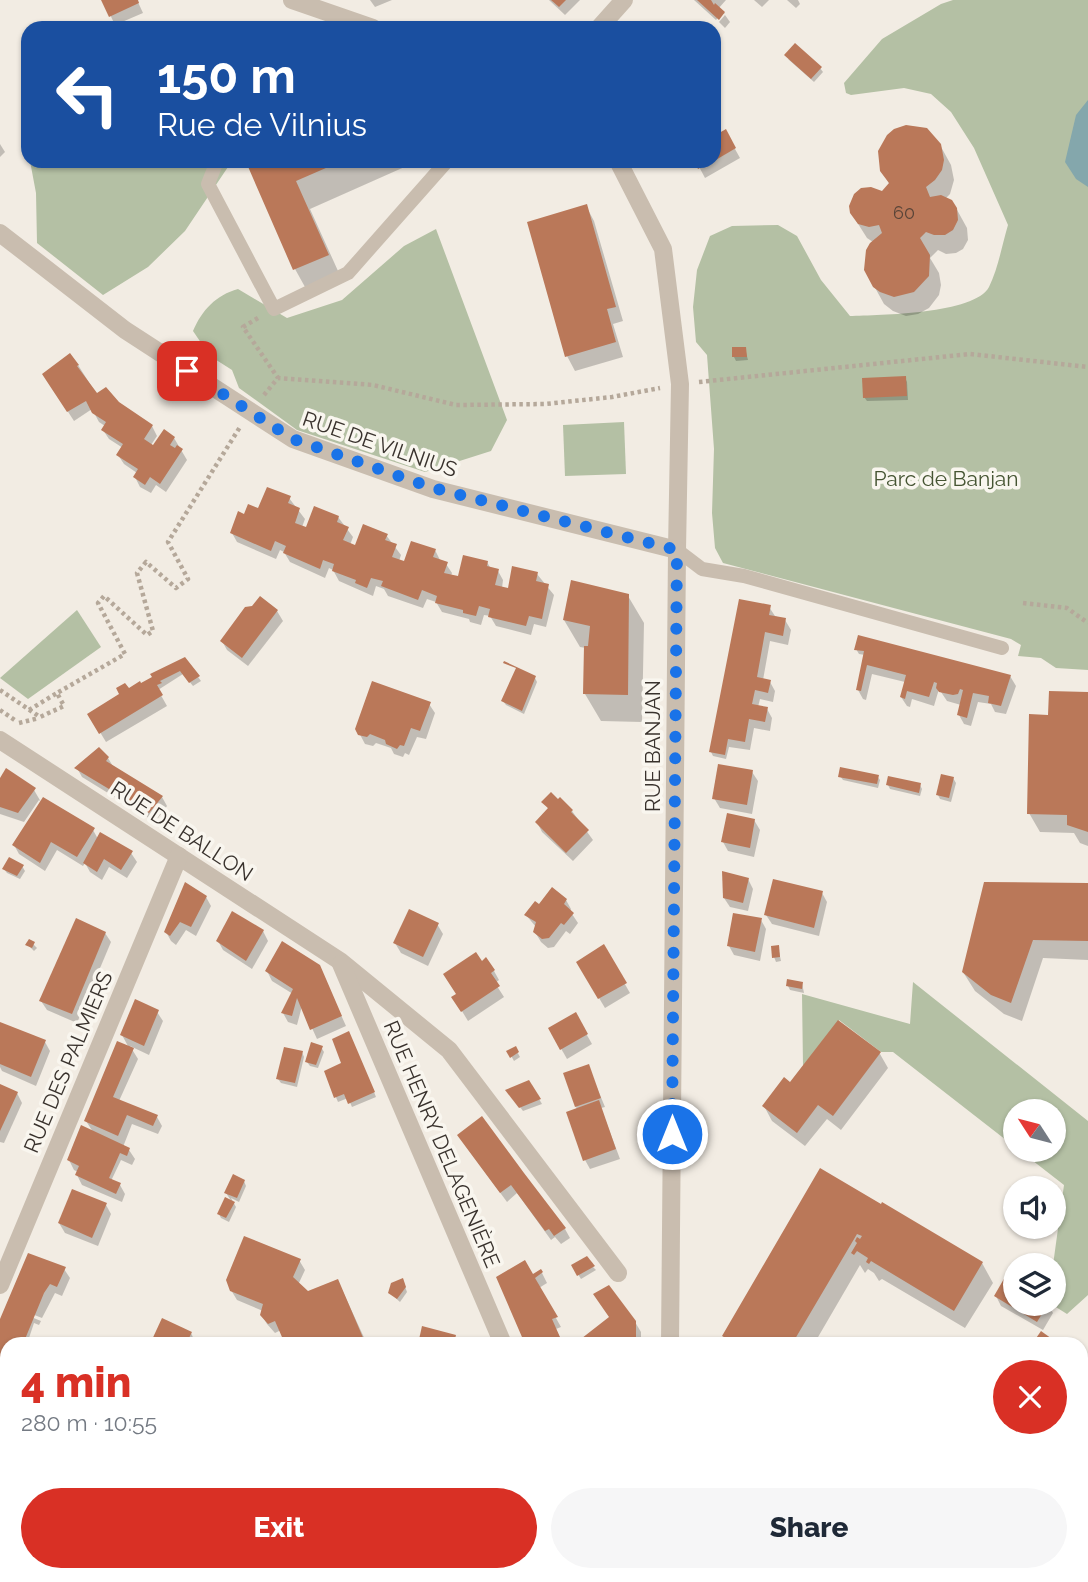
<!DOCTYPE html>
<html lang="en">
<head>
<meta charset="utf-8">
<style>
	body { margin:0; font-family:Raleway,sans-serif; background:#f6f6f7; color:#1f2937; height:100vh; display:flex; flex-direction:column; font-size:26px; white-space:nowrap }
	* { box-sizing:border-box; margin:0 }
	p { font-size:23px; color:#747a83 }
	.icon { flex:none; width:38px; height:38px; fill:none; stroke:currentColor; stroke-width:2; stroke-linecap:round; stroke-linejoin:round }
	.map { position:relative; flex:1; overflow:hidden }
	.sheet { position:absolute; left:0px; top:1337px; width:1088px; height:245px; display:flex; flex-direction:column; background:#fff; border-radius:21px 21px 0 0; box-shadow:0 2px 5px #0004 }
	.sheet>* { flex:none }
	.guide { position:absolute; left:21px; top:21px; width:700px; height:147px; border-radius:21px; box-shadow:0 2px 5px #0004; background:#1a4fa0; color:#fff; overflow:hidden }
	.needle { width:46px; rotate:306deg }
	.controls { position:absolute; left:1003px; top:1099px; display:grid; gap:14px }
	.controls a { display:grid; place-items:center; width:63px; height:63px; border-radius:50%; background:#fff; box-shadow:0 2px 5px #0004; font-size:35px }
	.pin { position:absolute; display:grid; place-items:center; width:60px; height:60px; color:#fff; margin:-30px; border-radius:14px; box-shadow:0 4px 10px #0006 }
	.me { position:absolute; width:77px; margin:-38px; rotate:0deg; stroke-linejoin:round; filter:drop-shadow(0 0 5px #0008) }
	.turn { display:flex; align-items:center; gap:24px; height:147px; padding:0 21px; font-size:32px }
	.turn .icon { width:91px; height:91px; stroke-width:2.5 }
	.turn b { display:block; font-size:49px; line-height:60px }
	.round { display:grid; place-items:center; flex:none; width:74px; height:74px; border-radius:37px; background:#f6f6f7 }
	.summary { display:flex; align-items:center; justify-content:space-between; height:119px; padding:0 21px }
	h1 { font-size:42px; font-weight:800; line-height:52px; color:#d93025 }
	.action { display:flex; gap:14px; margin-top:auto; padding:14px 21px }
	.action a { flex:1; height:80px; border-radius:42px; background:#d93025; color:#fff; font-size:28px; font-weight:800; line-height:80px; text-align:center }
	.action a+a { background:#f6f6f7; color:#1f2937 }
	.map>svg:first-child { display:block }
	.green { fill:#b4c0a4 }
	.water { fill:#84a7ac }
	.shadow { fill:#0003 }
	.building { fill:#ba7859 }
	.lines { fill:none; stroke-linecap:round; stroke-linejoin:round }
	.path { stroke:#b5a89a; stroke-width:4.5; stroke-dasharray:3.5 3.5; stroke-linecap:butt }
	.service { stroke:#c9bdaf; stroke-width:14 }
	.minor { stroke:#c9bdaf; stroke-width:18 }
	.secondary { stroke:#9d8d81; stroke-width:18 }
	.route { stroke:#1a73e8; stroke-width:12; stroke-dasharray:0 21.6 }
	.labels { text-anchor:middle; dominant-baseline:central; stroke-width:7; stroke-linejoin:round; paint-order:stroke }
	.number-label { font-size:18px; fill:#594438 }
	.street-label { font-size:21px; fill:#39322d; stroke:#f9f6ef }
	.park-label { font-size:21px; fill:#465533; stroke:#f9f6ef }
</style>
</head>
<body>
<div class="map">
<svg width="1088" height="1582" viewBox="0 0 1088 1582">
	<rect width="100%" height="100%" fill="#f2ece3"/>
	<g class="green">
		<path d="M953 0H1088V670L1056 668 1041 658 1018 656 1021 645 1011 639 723 563 715 548 712 513 714 449 707 355 696 342 693 307 697 270 710 236 732 226 778 225 797 236 821 280 850 316C879 315 975 314 989 287 998 269 1002 245 1008 225L974 148 951 112 931 94 904 88 851 95 846 93 844 83 882 39 941 4Z"/>
		<path d="M30 161H232L185 231 148 267 103 295 37 243 36 193Z"/>
		<path d="M436 229 507 420 491 451 425 472 297 430 239 388 232 370 210 356 193 331C202 310 216 295 238 289L287 318 342 300 404 246Z"/>
		<path d="M624 422 626 474 565 476 563 425Z"/>
		<path d="M77 610 101 647 28 699 0 678Z"/>
		<path d="M913 982 1088 1121V1295L1067 1314 1051 1304H1054L1053 1265 1064 1185 1019 1150H1054V1111H1015V1147L893 1052H881L839 1020 803 1066 802 994 910 1024Z"/>
		<path d="M1088 1385V1478L1082 1474V1394Z"/>
		<path d="M114 1575H143L158 1582H128Z"/>
	</g>
	<path class="water" d="M1088 100V187L1076 179 1065 162 1076 115Z"/>
	<g class="shadow">
		<path d="M103 0H137L143 13 115 25Z"/>
		<path d="M370 0H392L375 7Z"/>
		<path d="M549 0H580L565 15Z"/>
		<path d="M694 0H726L718 9 725 14H721L716 20Z"/>
		<path d="M754 0H769L762 7Z"/>
		<path d="M787 0H798L800 4 796 8Z"/>
		<path d="M725 15 730 22 725 28 719 22Z"/>
		<path d="M788 59 820 68 823 72 814 82Z"/>
		<path d="M725 131 740 158 705 178 696 161H714V138Z"/>
		<path d="M0 144 5 152 0 157Z"/>
		<path d="M940 145 951 165 954 180 950 194 945 199 956 208 967 228 968 240 963 249 956 253 946 254 938 250 930 258 939 273 941 285 939 295 929 308 918 314 906 316 893 311 884 304 873 284V242L867 238 855 219 890 185 884 174Z"/>
		<path d="M254 161H418L310 209 343 282 310 296 295 269 248 163Z"/>
		<path d="M586 206 594 221 623 321 613 324 623 357 575 371 567 356Z"/>
		<path d="M745 349 748 360 736 361 734 357Z"/>
		<path d="M78 365 97 395 117 403 152 426 157 436 151 445 154 448 174 438 187 460 166 492 156 485 151 493 140 487 135 477 137 473 124 464 118 455 123 448 109 439 103 430 105 426 99 422 92 409 74 421 50 384Z"/>
		<path d="M905 378 907 382 908 400 867 401 864 397Z"/>
		<path d="M289 498 305 519 302 527 307 529 338 517 353 537 350 545 356 547 386 535 401 555 399 561 405 564 435 550 440 560 446 564 452 573 451 576 459 578 487 562 491 569 498 571 503 580 502 588 509 590 537 574 554 595 546 627 534 624 531 635 496 626 490 616 484 615 481 625 470 622 469 619 442 612 436 602 427 599 423 608 388 596 384 589 376 586 373 596 339 581 333 570 329 568 325 578 290 562 284 552 280 550 276 559 237 542 232 533 245 516Z"/>
		<path d="M628 596 644 623 642 722 601 721 585 694 586 648 580 647 564 620Z"/>
		<path d="M260 598 277 611 283 621 248 666 227 650 222 641Z"/>
		<path d="M769 607 775 616 785 620 791 630 788 645 770 641 763 680 770 682 775 691 773 702 760 699 758 707 767 709 772 718 770 731 754 728 750 750 729 747 726 759 713 756 711 752Z"/>
		<path d="M856 649 1010 676 1016 686 1006 714 995 712 991 704 978 702 971 726 964 724 959 715 961 705 947 701 939 689 934 706 912 699 910 707 907 706 901 697 905 682 872 674 866 700 863 699 858 690 865 655 859 654Z"/>
		<path d="M185 659 201 681 193 686 183 674 158 690 167 706 106 742 89 714Z"/>
		<path d="M535 678 537 682 524 714 506 705 503 701Z"/>
		<path d="M1088 694V846L1080 843 1074 833 1040 832 1029 813 1050 717Z"/>
		<path d="M429 704 435 713 426 739 417 737 409 755 405 753 403 757 394 754 391 748 376 743 373 746 365 744 357 729Z"/>
		<path d="M108 758 114 768 162 797 167 806 155 822 82 777 77 768Z"/>
		<path d="M752 772 758 781 752 814 720 808 714 798Z"/>
		<path d="M840 776H877L880 780 878 788 843 780Z"/>
		<path d="M953 778 956 783 951 802 940 799 938 795Z"/>
		<path d="M0 781 34 790 41 802 39 800 24 822 0 814Z"/>
		<path d="M888 785H920L922 789 920 796 890 789Z"/>
		<path d="M544 802 572 811 593 840 573 861 542 832 537 822 549 810Z"/>
		<path d="M754 820 760 830 754 857 728 851 723 842Z"/>
		<path d="M93 830 98 839 131 853 137 862 127 878 109 867 102 880 90 872 85 863 83 866 57 850 45 871 19 854 14 845Z"/>
		<path d="M22 866 25 871 20 879 7 873 4 869Z"/>
		<path d="M748 879 753 889 748 911 730 907 724 898Z"/>
		<path d="M1088 885V960L1043 958 1022 1021 1004 1014 975 991 963 972Z"/>
		<path d="M822 893 827 902 819 936 772 924 766 915Z"/>
		<path d="M206 897 211 906 196 936 186 930 176 945 171 941 166 932Z"/>
		<path d="M566 900 571 909 570 911 578 923 570 934 566 931 554 947 548 948 541 942 535 932 536 927 526 915 539 906Z"/>
		<path d="M761 920 766 929 760 961 734 955 729 946Z"/>
		<path d="M437 924 443 934 428 966 401 953 395 943Z"/>
		<path d="M263 931 268 941 252 969 223 950 218 941Z"/>
		<path d="M105 933 111 942 77 1023 47 1010 41 1001Z"/>
		<path d="M30 941 37 948 34 951 28 945Z"/>
		<path d="M603 946 630 993 605 1008 578 963Z"/>
		<path d="M778 947 781 961 776 962 774 957Z"/>
		<path d="M481 963 494 971 499 980 495 983 504 997 468 1021 454 998Z"/>
		<path d="M319 966 346 1026 317 1039 302 1006 297 1025 288 1022 283 1013 293 994 272 981 267 971Z"/>
		<path d="M802 983 804 993 790 990 788 986Z"/>
		<path d="M157 1012 163 1021 149 1055 130 1046 138 1059 119 1101 157 1117 162 1126 158 1134 132 1124 123 1147 129 1150 135 1159 132 1165 121 1160 111 1181 120 1185 125 1194 122 1202 82 1185 77 1175 78 1172 74 1170 69 1160 93 1132 86 1121 129 1048 122 1035Z"/>
		<path d="M575 1014 592 1044 567 1059 550 1029Z"/>
		<path d="M839 1022 880 1054 888 1068 841 1130 827 1119 805 1146 772 1121 764 1106 790 1085Z"/>
		<path d="M0 1024 45 1042 50 1051 36 1086 2 1071 0 1067Z"/>
		<path d="M321 1047 324 1052 318 1068 310 1066 307 1062Z"/>
		<path d="M515 1048 520 1057 514 1061 509 1052Z"/>
		<path d="M302 1052 304 1057 297 1087 281 1083 278 1079Z"/>
		<path d="M588 1066 605 1107 601 1108 620 1159 590 1169 585 1160 576 1106Z"/>
		<path d="M370 1082 376 1097 352 1107 348 1098 338 1102 332 1088Z"/>
		<path d="M529 1082 542 1104 523 1111 510 1094Z"/>
		<path d="M0 1086 17 1093 22 1103 4 1143 0 1142Z"/>
		<path d="M481 1118 565 1229 570 1238 561 1244 555 1237 551 1240 517 1193 507 1202 465 1145Z"/>
		<path d="M821 1170 982 1263 993 1283 965 1328 882 1279 879 1281 874 1273 868 1269 865 1273 860 1265 814 1344H729L724 1336Z"/>
		<path d="M244 1181 246 1186 239 1202 231 1198 236 1207 229 1222 221 1218 219 1214 232 1202 226 1193Z"/>
		<path d="M106 1205 111 1214 98 1246 65 1233 59 1223Z"/>
		<path d="M29 1255 64 1269 70 1278 62 1296 55 1293 42 1318 14 1307V1310L41 1321 39 1325 34 1323 29 1338 31 1344H7V1417L1 1415 0 1418V1324Z"/>
		<path d="M299 1260 305 1270 298 1285 314 1304 338 1281 367 1344H287L281 1330 275 1333 267 1324 261 1314 263 1311 237 1300 231 1290Z"/>
		<path d="M573 1266 593 1267 596 1270 581 1279Z"/>
		<path d="M541 1271 547 1283 539 1288 561 1327 556 1329 563 1344H527L532 1276Z"/>
		<path d="M404 1284 407 1292 400 1302 390 1293Z"/>
		<path d="M1015 1284V1304H1048L1053 1313 1043 1330 1001 1306 996 1296Z"/>
		<path d="M635 1322 641 1332V1344H580Z"/>
		<path d="M191 1333 196 1344H152Z"/>
		<path d="M1082 1369 1088 1374V1419L1082 1428Z"/>
		<path d="M1082 1476 1088 1480V1537L1082 1532Z"/>
		<path d="M763 1575H797L798 1582H764Z"/>
	</g>
	<g class="building">
		<path d="M101 0H138L139 3 109 17Z"/>
		<path d="M551 0H566L559 7Z"/>
		<path d="M697 0H711L714 5 715 3 725 12 719 20Z"/>
		<path d="M795 43 822 67 811 79 784 55Z"/>
		<path d="M906 125 927 128 941 144 944 160 942 170 935 180 926 187 930 197 941 195 952 200 957 208 958 220 953 230 945 235H934L926 232 920 238 930 255 929 276 914 292 894 297 880 292 873 287 864 270 866 250 870 243 882 233 879 225 869 227 858 224 850 213 849 206 854 194 861 188 871 187 882 191 889 183 880 171 878 151 887 135 894 129Z"/>
		<path d="M726 129 736 148 714 161V136Z"/>
		<path d="M249 161H342L296 181 329 255 293 270 246 162Z"/>
		<path d="M694 161H713L698 169Z"/>
		<path d="M587 204 616 307 607 309 616 342 565 357 527 222Z"/>
		<path d="M732 347H746L747 357H732Z"/>
		<path d="M70 353 79 365 77 366 97 393 106 387 119 402 153 425 144 439 153 445 164 429 175 437 170 445 175 448 177 445 183 449 160 484 150 477 145 485 133 477 138 469 116 455 123 444 101 430 106 422 92 413 86 401 67 412 42 374Z"/>
		<path d="M906 376 907 396 863 398 862 378Z"/>
		<path d="M267 487 291 496 288 503 300 508 295 523 306 527 314 506 339 516 337 522 349 527 343 540 355 545 363 524 388 534 385 540 397 544 392 557 404 561 411 541 436 549 433 557 448 562 444 573 458 576 463 555 488 561 487 566 499 569 495 585 508 588 512 566 538 572 536 581 549 584 542 619 529 616 526 626 488 617 490 609 479 606 476 616 463 613V610L435 603 437 596 422 590 418 600 381 586 383 581 371 578 367 588 355 583 356 580 332 571 334 564 323 560 320 569 283 553 286 546 275 541 271 551 230 533 238 511 244 514 248 504 258 508Z"/>
		<path d="M571 580 629 594 628 695 583 694 584 646H588L590 626 563 620Z"/>
		<path d="M260 596 278 610 242 658 220 641 245 607 252 606Z"/>
		<path d="M739 599 771 605 769 615 786 618 783 636 765 632 757 677 771 680 768 693 755 690 752 704 768 707 765 722 749 719 745 742 728 739 725 755 709 752Z"/>
		<path d="M858 635 1011 675 1001 706 988 703 989 696 973 693 967 718 957 715 963 690 960 689 958 694 953 695 939 692 936 688 937 683 934 682 929 697 907 691 905 699 900 697 906 675 867 665 861 691 856 690 864 651 854 650Z"/>
		<path d="M185 657 200 676 189 683 180 671 160 681 162 683 157 685 163 695 99 734 87 714 119 694 116 688 125 683 129 688 140 681 141 683 152 677 150 674Z"/>
		<path d="M504 661 536 676 522 711 501 701 516 668 503 663Z"/>
		<path d="M372 681 431 702 420 731 411 728 404 746 400 745 397 749 386 744 385 740 370 734 367 737 358 735 355 729Z"/>
		<path d="M1049 691 1088 692V832L1067 825V815L1027 814 1029 714 1048 715Z"/>
		<path d="M99 747 109 757 106 761 163 796 149 813 74 768Z"/>
		<path d="M718 764 753 770 747 805 712 799Z"/>
		<path d="M840 767 879 775 877 784 838 777Z"/>
		<path d="M6 768 36 788 18 813 0 807V778Z"/>
		<path d="M941 774 954 777 949 798 936 795Z"/>
		<path d="M888 776 921 783 919 793 886 785Z"/>
		<path d="M551 792 558 799 560 797 573 810 571 812 589 830 566 853 535 822 548 808 541 802Z"/>
		<path d="M43 797 95 828 77 857 51 842 40 863 12 845Z"/>
		<path d="M727 813 755 819 750 848 721 842Z"/>
		<path d="M100 832 133 851 121 870 104 859 97 872 83 863Z"/>
		<path d="M9 857 24 865 17 876 2 869Z"/>
		<path d="M722 871 749 878 743 903 723 898Z"/>
		<path d="M773 879 823 891 814 928 764 915Z"/>
		<path d="M185 882 207 896 191 927 180 922 170 936 164 932Z"/>
		<path d="M984 882 1088 883V941L1033 940 1011 1003 991 995 962 972Z"/>
		<path d="M552 887 567 899 564 904 574 913 564 925 561 923 549 938 542 939 533 932 536 922 524 915 535 901 539 904Z"/>
		<path d="M409 909 439 923 423 957 393 943Z"/>
		<path d="M232 911 264 930 246 961 216 941Z"/>
		<path d="M733 913 762 918 755 952 727 946Z"/>
		<path d="M76 918 106 932 72 1014 39 1001Z"/>
		<path d="M29 939 35 942 32 948 25 945Z"/>
		<path d="M282 941 320 965 342 1016 310 1030 297 998 292 1016 281 1013 293 989 265 971Z"/>
		<path d="M604 944 627 983 598 999 576 962Z"/>
		<path d="M779 945 780 957 772 958 771 946Z"/>
		<path d="M476 952 482 961 486 957 495 970 491 973 500 986 461 1012 451 997 456 994 443 974Z"/>
		<path d="M787 979 803 982 802 989 786 986Z"/>
		<path d="M135 999 159 1010 144 1046 120 1035Z"/>
		<path d="M576 1012 588 1034 560 1050 548 1028Z"/>
		<path d="M838 1020 881 1052 833 1116 818 1105 797 1133 762 1106 784 1077 790 1082Z"/>
		<path d="M0 1022 46 1040 31 1077 0 1064Z"/>
		<path d="M349 1031 375 1092 348 1104 344 1094 334 1098 324 1071 341 1063 332 1039Z"/>
		<path d="M117 1041 134 1048 113 1097 158 1115 153 1126 127 1115 118 1136 84 1121Z"/>
		<path d="M311 1042 323 1046 316 1065 305 1062Z"/>
		<path d="M516 1046 519 1052 510 1058 506 1051Z"/>
		<path d="M284 1047 303 1051 295 1083 276 1079Z"/>
		<path d="M589 1064 601 1098 575 1107 563 1073Z"/>
		<path d="M529 1080 541 1099 519 1108 505 1090Z"/>
		<path d="M0 1084 18 1092 0 1131Z"/>
		<path d="M599 1100 616 1149 583 1161 566 1112Z"/>
		<path d="M482 1116 524 1173 566 1228 554 1236 549 1229 545 1231 511 1185 500 1193 457 1135Z"/>
		<path d="M81 1125 130 1148 127 1156 120 1153 109 1178 121 1183 116 1194 75 1175 79 1166 67 1160Z"/>
		<path d="M820 1168 881 1204 882 1202 983 1262 954 1311 871 1261 869 1264 866 1262 868 1258 857 1251 854 1255 851 1253 857 1243 855 1241 857 1237 860 1239 862 1236 857 1234 795 1339 805 1344H736L722 1336Z"/>
		<path d="M233 1174 245 1180 237 1198 224 1193Z"/>
		<path d="M72 1189 107 1203 92 1238 58 1223Z"/>
		<path d="M225 1197 235 1202 226 1218 217 1214Z"/>
		<path d="M244 1236 301 1259 293 1277 308 1291 338 1279 364 1340 354 1344H285L275 1321 268 1324 260 1315 263 1304 230 1291 226 1280Z"/>
		<path d="M28 1253 66 1267 57 1287 50 1284 44 1293 23 1344H7V1380L1 1394 7 1396V1411L0 1408V1319Z"/>
		<path d="M587 1256 595 1266 577 1276 571 1265Z"/>
		<path d="M525 1260 533 1274 541 1269 543 1272 535 1278 558 1317 552 1319 563 1344H525L496 1277Z"/>
		<path d="M1005 1277 1015 1282V1304H1048L1037 1322 994 1296Z"/>
		<path d="M403 1278 406 1287 397 1299 388 1293 391 1283Z"/>
		<path d="M609 1285 636 1321V1344H578L577 1342 609 1317 593 1294Z"/>
		<path d="M162 1318 192 1332 186 1344H150Z"/>
		<path d="M422 1326 456 1335 454 1344H418Z"/>
		<path d="M1041 1331 1059 1344H1032Z"/>
		<path d="M1082 1367 1088 1372V1385L1082 1394Z"/>
		<path d="M1082 1473 1088 1478V1528L1082 1523Z"/>
		<path d="M761 1575H791L792 1582H762Z"/>
	</g>
	<g class="lines">
		<g class="path">
			<path d="M258 318 243 327 278 378"/>
			<path d="M699 382 970 354 1088 367"/>
			<path d="M264 395 278 378 373 385 456 405 545 404 612 397 660 388"/>
			<path d="M1023 603 1067 608 1088 623"/>
			<path d="M0 690 40 717 64 706 57 693 125 654 98 603 104 596 147 635 153 631 137 573 146 562 176 588 188 579 168 542 240 427"/>
			<path d="M0 710 16 721"/>
			<path d="M29 710 57 693"/>
			<path d="M19 723 39 718"/>
			<path d="M326 1582 329 1575"/>
		</g>
		<g class="service">
			<path d="M217 161 208 184 274 309 348 273 447 161"/>
			<path d="M677 550 702 569 744 576 1002 648"/>
		</g>
		<g class="minor">
			<path d="M292 0 373 28"/>
			<path d="M599 28 624 0"/>
			<path d="M618 161 663 249 680 384 677 550 670 1344"/>
			<path d="M0 233 125 330 293 439 433 489 677 550"/>
			<path d="M0 740 340 961 449 1050 618 1273"/>
			<path d="M341 964 503 1344"/>
			<path d="M0 1285 179 856"/>
			<path d="M602 1575 606 1582"/>
			<path d="M1051 1575 1073 1582"/>
			<path d="M652 1582 653 1575"/>
			<path d="M680 1582V1575"/>
		</g>
		<g class="secondary">
			<path d="M0 1510 7 1513"/>
			<path d="M0 1531 7 1535"/>
			<path d="M92 1575 107 1582"/>
			<path d="M164 1575 180 1582"/>
		</g>
	</g>
	<g class="lines">
		<path class="route" d="M187 371 293 439 433 488 677 550 672 1134"/>
	</g>
	<g class="labels">
		<g class="number-label">
			<text x="904" y="212">60</text>
		</g>
		<g class="street-label">
			<text transform="translate(380 444) rotate(19)">RUE DE VILNIUS</text>
			<text transform="translate(652 746) rotate(-90)">RUE BANJAN</text>
			<text transform="translate(182 831) rotate(33)">RUE DE BALLON</text>
			<text transform="translate(68 1062) rotate(-67)">RUE DES PALMIERS</text>
			<text transform="translate(442 1144) rotate(67)">RUE HENRY DELAGENIÈRE</text>
		</g>
		<g class="park-label">
			<text x="946" y="478">Parc de Banjan</text>
		</g>
	</g>
</svg>
<div class="controls">
<a><svg class="needle" viewBox="-14 -14 28 28"><path d="M0-13l5 13h-10z" fill="#e53935"/><path d="M0 13l5-13h-10z" fill="#747a83"/></svg></a>
<a><svg class="icon" aria-label="sound" viewBox="0 0 24 24"><path d="M4 9h4l5-4v14l-5-4H4zM17 9q2 3 0 6"/></svg></a>
<a><svg class="icon" aria-label="layers" viewBox="0 0 24 24"><path d="M12 4l9 5-9 5-9-5zM3 14l9 5 9-5"/></svg></a>
</div>
<div class="pin" style="left:187px;top:371px;background:#d93025"><svg class="icon" aria-label="arrive" viewBox="0 0 24 24"><path d="M6 21V4h12l-3 4 3 4H6"/></svg></div>
<svg class="me" style="left:672px;top:1134px" viewBox="-20 -20 40 40"><circle r="17" fill="#1a73e8" stroke="#fff" stroke-width="3"/><path d="M0-11L8 9 0 5-8 9z" fill="#fff"/></svg>
<div class="guide">
<div class="turn"><svg class="icon" aria-label="left" viewBox="0 0 24 24"><path d="M17 20v-9H6M10 6l-5 5 5 5"/></svg><div><b>150 m</b>Rue de Vilnius</div></div>
</div>
<section class="sheet">
<div class="summary"><div><h1>4 min</h1><p>280 m · 10:55</p></div><a class="round" style="background:#d93025;color:#fff"><svg class="icon" aria-label="close" viewBox="0 0 24 24"><path d="M6 6l12 12M18 6L6 18"/></svg></a></div>
<div class="action"><a>Exit</a><a>Share</a></div>
</section>
</div>
</body>
</html>
